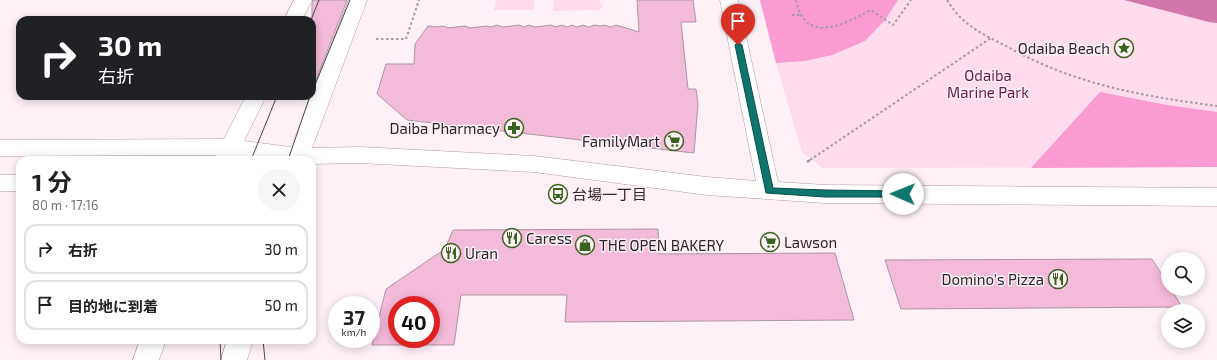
<!DOCTYPE html>
<html lang="ja">
<head>
<meta charset="utf-8">
<style>
	body { margin:0; font-family:"Exo 2","Noto Sans JP",sans-serif; background:#f6f6f6; color:#202124; height:100vh; display:flex; flex-direction:column; font-size:15px; white-space:nowrap }
	* { box-sizing:border-box; margin:0 }
	p { font-size:13px; color:#757577 }
	.icon { flex:none; width:22px; height:22px; fill:none; stroke:currentColor; stroke-width:2; stroke-linecap:round; stroke-linejoin:round }
	.map { position:relative; flex:1; overflow:hidden }
	.details { position:absolute; left:16px; top:156px; width:300px; height:188px; display:flex; flex-direction:column; background:#fff; border-radius:12px; box-shadow:0 2px 10px #0003 }
	.details>* { flex:none }
	.hud { position:absolute; left:16px; top:16px; width:300px; height:84px; border-radius:12px; box-shadow:0 2px 10px #0003; background:#202124; color:#fff; overflow:hidden }
	.buttons { position:absolute; left:1161px; top:252px; display:grid; gap:8px }
	.buttons a { display:grid; place-items:center; width:44px; height:44px; border-radius:50%; background:#fff; box-shadow:0 2px 10px #0003; font-size:20px }
	.speed { position:absolute; left:328px; top:296px; display:flex; gap:8px; font-size:20px; font-weight:700; text-align:center }
	.speed>* { display:grid; place-content:center; width:52px; height:52px; border-radius:50%; background:#fff; box-shadow:0 2px 10px #0003; line-height:1 }
	.speed small { font-size:10px; font-weight:400 }
	.speed .limit { border:6px solid #d22; background:#fff; color:#111 }
	.pin { position:absolute; display:grid; place-items:center; width:34px; height:34px; color:#fff; margin:-41px -17px; border-radius:50% 50% 50% 0; rotate:-45deg; box-shadow:0 0 4px #0007 }
	.pin .icon { rotate:45deg }
	.me { position:absolute; width:44px; margin:-22px; rotate:271deg; stroke-linejoin:round; filter:drop-shadow(0 0 3px #0008) }
	.turn { display:flex; align-items:center; gap:14px; height:84px; padding:0 16px; font-size:18px }
	.turn .icon { width:52px; height:52px; stroke-width:2.5 }
	.turn b { display:block; font-size:28px; line-height:34px }
	.round { display:grid; place-items:center; flex:none; width:42px; height:42px; border-radius:21px; background:#f6f6f6 }
	.summary { display:flex; align-items:center; justify-content:space-between; height:68px; padding:0 16px }
	h1 { font-size:24px; font-weight:700; line-height:30px }
	ul { padding:0; list-style:none }
	li { display:flex; align-items:center; gap:12px; height:50px; margin:0 8px 6px; padding:0 8px; border:2px solid #e0e0e0; border-radius:12px }
	li div { flex:1 }
	li b { display:block; font-size:15px }
	li em { font-style:normal }
	.map>svg:first-child { display:block }
	.green { fill:#fedced }
	.forest { fill:#fa9bd1 }
	.water { fill:#d277ac }
	.building { fill:#f4bad9; stroke:#ac97a2; fill-rule:evenodd }
	.lines { fill:none; stroke-linecap:round; stroke-linejoin:round }
	.secondary-casing { stroke:#b19ba6; stroke-width:1 }
	.path-far1 { stroke:#a69ba1; stroke-width:2; stroke-dasharray:2.5 2.5; stroke-linecap:butt }
	.path { stroke:#a69ba1; stroke-width:2.5; stroke-dasharray:3.5 3.5; stroke-linecap:butt }
	.secondary { fill:#fff; fill-rule:evenodd }
	.tram { stroke:#4f464a; stroke-width:1 }
	.route { fill:#0f766e; stroke:#0a4d48 }
	.labels { text-anchor:middle; dominant-baseline:central; stroke-width:3; stroke-linejoin:round; paint-order:stroke }
	.poi-label { font-size:15px; fill:#2d2529; stroke:#fef0f7; text-anchor:start }
	.park-label { font-size:15px; fill:#69184d; stroke:#fef0f7 }
</style>
</head>
<body>
<div class="map">
<svg width="1217" height="360" viewBox="0 0 1217 360">
	<rect width="100%" height="100%" fill="#fef0f7"/>
	<g class="green">
		<path d="M496 0H534V10H494Z"/>
		<path d="M554 0H599L603 6 600 10 553 11Z"/>
		<path d="M760 0H1124L1217 23V167L822 168 802 152 776 63Z"/>
	</g>
	<g class="forest">
		<path d="M760 0H898L885 20 865 41 832 55 805 61 776 63Z"/>
		<path d="M1100 92 1167 105 1217 112V167L1031 168Z"/>
	</g>
	<path class="water" d="M1124 0H1217V23L1209 22Z"/>
	<g class="building">
		<path d="M313 0H347L312 90V3Z"/>
		<path d="M637 0H693L696 22H681L688 89H696L698 104 694 153 407 120 377 94 386 64H414L415 44 428 26 437 27 443 26 448 28 465 26 470 28 486 26 491 27 497 25 503 27 519 25 524 27 529 25 535 27 551 25 556 27 562 25 567 27 572 25 577 27 583 25 589 27 594 25 600 26 604 25 611 27 616 25 639 32Z"/>
		<path d="M658 229 659 254 835 253 854 320 565 322 567 295H461L454 345H372L386 289 445 249 453 230ZM397 305H431V339H397Z"/>
		<path d="M1152 259 1168 284V289H1171L1182 307 901 309 885 260Z"/>
	</g>
	<g class="lines">
		<defs>
			<g id="secondary">
				<path d="M294 0H312L302 20H284Z"/>
				<path d="M349 0H367L312 148 360 147 534 156 707 177 756 181 720 0H738L778 182 825 185 1217 188V206L825 203 707 195 534 172 360 163 312 164V160H268L237 156 235 160H215L216 155 0 156V140L224 139 246 96H266L244 141 291 147Z"/>
				<rect x="0" y="175" width="20" height="16"/>
				<path d="M140 340H166L159 360H133Z"/>
				<path d="M227 340H253L247 360H221Z"/>
			</g>
		</defs>
		<use href="#secondary" class="secondary-casing"/>
		<g class="path-far1">
			<path d="M796 0C805 46 844 24 871 10L893 25 911 0"/>
			<path d="M947 0C951 6 955 12 960 17 973 30 990 38 1006 46 1073 84 1141 96 1217 106"/>
			<path d="M792 15H800"/>
			<path d="M376 39H406L419 0"/>
			<path d="M810 160 991 38"/>
		</g>
		<path class="path" d="M807 162 812 159"/>
		<use href="#secondary" class="secondary"/>
		<g class="tram">
			<path d="M311 20 319 0"/>
			<path d="M312 92 350 0"/>
			<path d="M251 160 277 96"/>
			<path d="M288 160 310 96"/>
			<path d="M220 340 221 360"/>
			<path d="M263 340 265 360"/>
		</g>
	</g>
	<path class="route" d="M738 42 742 45 773 188 825 190 903 191 908 194 907 197H825L766 193 735 45Z"/>
	<defs>
		<symbol id="sight-ring" viewBox="-11 -11 22 22"><circle r="9.5" fill="#fef0f7" stroke="#3a631f" stroke-width="1.5"/><path d="M0-6L1.8-2.2L6-1.7L2.9 1.2L3.7 5.4L0 3.3L-3.7 5.4L-2.9 1.2L-6-1.7L-1.8-2.2Z" fill="#3a631f"/></symbol>
		<symbol id="pharmacy-ring" viewBox="-11 -11 22 22"><circle r="9.5" fill="#fef0f7" stroke="#3a631f" stroke-width="1.5"/><path d="M-2-6h4v4h4v4h-4v4h-4v-4h-4v-4h4Z" fill="#3a631f"/></symbol>
		<symbol id="supermarket-ring" viewBox="-11 -11 22 22"><circle r="9.5" fill="#fef0f7" stroke="#3a631f" stroke-width="1.5"/><path d="M-6-5.5h2.5l.6 2H6L4.5 2H-2.5L-4.4-4H-6ZM-1.5 3.2a1.3 1.3 0 1 0 .1 0ZM3 3.2a1.3 1.3 0 1 0 .1 0Z" fill="#3a631f"/></symbol>
		<symbol id="bus-ring" viewBox="-11 -11 22 22"><circle r="9.5" fill="#fef0f7" stroke="#3a631f" stroke-width="1.5"/><path d="M-5-6H5V4H4V6H2V4H-2V6H-4V4H-5ZM-3.5-4V0h7V-4ZM-3.5 1.2v1.5H-2V1.2ZM2 1.2v1.5H3.5V1.2Z" fill="#3a631f"/></symbol>
		<symbol id="restaurant-ring" viewBox="-11 -11 22 22"><circle r="9.5" fill="#fef0f7" stroke="#3a631f" stroke-width="1.5"/><path d="M-5-6h1v4h1v-4h1v4h1v-4h1v5L-1.5 .5V6h-2V.5L-5-1ZM5-6V6H3V1.5H1.5Q1.5-4 5-6Z" fill="#3a631f"/></symbol>
		<symbol id="shop-ring" viewBox="-11 -11 22 22"><circle r="9.5" fill="#fef0f7" stroke="#3a631f" stroke-width="1.5"/><path d="M-5-2.5h2.3a2.7 3.5 0 0 1 5.4 0H5L5.5 6h-11ZM-1.5-2.5h3a1.5 2.3 0 0 0-3 0Z" fill="#3a631f"/></symbol>
	</defs>
	<g fill-rule="evenodd">
		<use href="#sight-ring" x="1113" y="37" width="22" height="22"/>
		<use href="#pharmacy-ring" x="503" y="117" width="22" height="22"/>
		<use href="#supermarket-ring" x="663" y="130" width="22" height="22"/>
		<use href="#bus-ring" x="547" y="183" width="22" height="22"/>
		<use href="#restaurant-ring" x="501" y="227" width="22" height="22"/>
		<use href="#supermarket-ring" x="759" y="231" width="22" height="22"/>
		<use href="#shop-ring" x="574" y="234" width="22" height="22"/>
		<use href="#restaurant-ring" x="440" y="242" width="22" height="22"/>
		<use href="#restaurant-ring" x="1047" y="268" width="22" height="22"/>
	</g>
	<g class="labels">
		<g class="poi-label">
			<text x="1110" y="48" text-anchor="end">Odaiba Beach</text>
			<text x="500" y="128" text-anchor="end">Daiba Pharmacy</text>
			<text x="660" y="141" text-anchor="end">FamilyMart</text>
			<text x="572" y="194">台場一丁目</text>
			<text x="526" y="238">Caress</text>
			<text x="784" y="242">Lawson</text>
			<text x="599" y="245">THE OPEN BAKERY</text>
			<text x="465" y="253">Uran</text>
			<text x="1044" y="279" text-anchor="end">Domino's Pizza</text>
		</g>
		<g class="park-label">
			<text x="988" y="75">Odaiba<tspan x="988" dy="17">Marine Park</tspan></text>
		</g>
	</g>
</svg>
<div class="buttons">
<a><svg class="icon" aria-label="search" viewBox="0 0 24 24"><circle cx="10" cy="10" r="6"/><path d="M15 15l6 6"/></svg></a>
<a><svg class="icon" aria-label="layers" viewBox="0 0 24 24"><path d="M12 4l9 5-9 5-9-5zM3 14l9 5 9-5"/></svg></a>
</div>
<div class="speed"><div>37<small>km/h</small></div><div class="limit">40</div></div>
<div class="pin" style="left:738px;top:45px;background:#d93025"><svg class="icon" aria-label="arrive" viewBox="0 0 24 24"><path d="M6 21V4h12l-3 4 3 4H6"/></svg></div>
<svg class="me" style="left:903px;top:194px" viewBox="-20 -20 40 40"><circle r="19" fill="#fff"/><path d="M0-13L10 11 0 6-10 11z" fill="#0f766e"/></svg>
<div class="hud">
<div class="turn"><svg class="icon" aria-label="right" viewBox="0 0 24 24"><path d="M7 20v-9h11M14 6l5 5-5 5"/></svg><div><b>30 m</b>右折</div></div>
</div>
<section class="details">
<div class="summary"><div><h1>1 分</h1><p>80 m · 17:16</p></div><a class="round"><svg class="icon" aria-label="close" viewBox="0 0 24 24"><path d="M6 6l12 12M18 6L6 18"/></svg></a></div>
<ul>
<li><svg class="icon" aria-label="right" viewBox="0 0 24 24"><path d="M7 20v-9h11M14 6l5 5-5 5"/></svg><div><b>右折</b></div><em>30 m</em></li>
<li><svg class="icon" aria-label="arrive" viewBox="0 0 24 24"><path d="M6 21V4h12l-3 4 3 4H6"/></svg><div><b>目的地に到着</b></div><em>50 m</em></li>
</ul>
</section>
</div>
</body>
</html>
